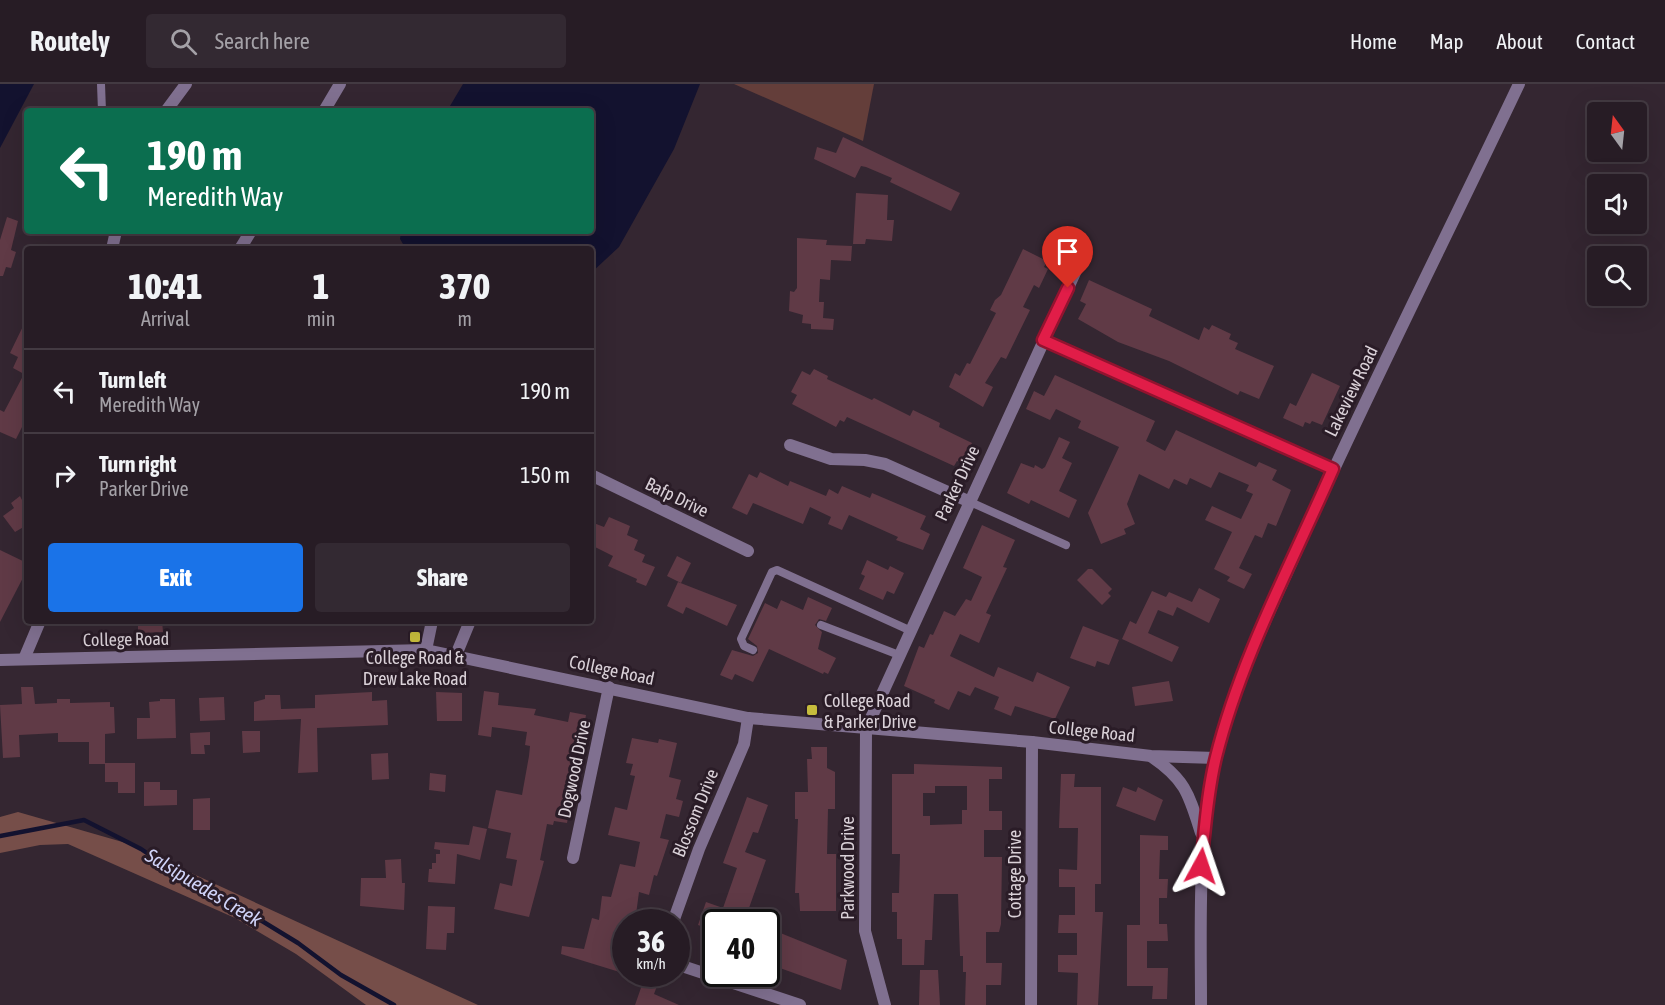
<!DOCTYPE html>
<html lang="en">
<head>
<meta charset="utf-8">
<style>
	body { margin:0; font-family:"Asap Condensed",sans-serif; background:#332932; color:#f1f3f6; height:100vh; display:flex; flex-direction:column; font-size:22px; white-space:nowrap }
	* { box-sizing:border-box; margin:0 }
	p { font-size:20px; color:#a4a1a7 }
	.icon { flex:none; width:33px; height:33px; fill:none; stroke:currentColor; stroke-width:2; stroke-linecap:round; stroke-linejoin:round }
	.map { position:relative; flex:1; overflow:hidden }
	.sheet { position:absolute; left:24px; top:162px; width:570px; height:378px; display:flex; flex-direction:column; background:#271c25; border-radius:6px; box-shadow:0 6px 24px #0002,0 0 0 2px #433a42 }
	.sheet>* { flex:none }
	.hud { position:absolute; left:24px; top:24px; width:570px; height:126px; border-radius:6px; box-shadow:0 6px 24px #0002,0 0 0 2px #433a42; background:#0b6e4f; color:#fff; overflow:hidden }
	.needle { width:39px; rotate:345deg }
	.controls { position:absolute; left:1587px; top:18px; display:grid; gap:12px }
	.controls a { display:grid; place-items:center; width:60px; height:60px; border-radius:6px; background:#271c25; box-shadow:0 6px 24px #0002,0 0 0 2px #433a42; font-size:30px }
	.speed { position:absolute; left:612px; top:825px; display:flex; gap:12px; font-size:30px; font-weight:700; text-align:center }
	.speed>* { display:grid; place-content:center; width:78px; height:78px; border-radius:50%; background:#271c25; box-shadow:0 6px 24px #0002,0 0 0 2px #433a42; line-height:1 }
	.speed small { font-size:15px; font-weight:400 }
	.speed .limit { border:3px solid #111; border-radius:9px; background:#fff; color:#111 }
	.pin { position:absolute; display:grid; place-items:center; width:51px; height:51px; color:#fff; margin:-62px -26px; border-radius:50% 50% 50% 0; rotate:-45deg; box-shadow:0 0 6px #0007 }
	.pin .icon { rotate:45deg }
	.me { position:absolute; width:66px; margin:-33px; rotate:5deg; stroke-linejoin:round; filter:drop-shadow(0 0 4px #0008) }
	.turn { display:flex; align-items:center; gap:21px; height:126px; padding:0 24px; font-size:27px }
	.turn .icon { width:78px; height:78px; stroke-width:2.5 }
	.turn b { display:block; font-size:42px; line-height:51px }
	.eta { display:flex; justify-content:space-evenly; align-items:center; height:102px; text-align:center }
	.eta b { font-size:36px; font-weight:800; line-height:42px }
	.action { display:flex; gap:12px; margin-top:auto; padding:12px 24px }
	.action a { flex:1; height:69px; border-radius:6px; background:#1a73e8; color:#fff; font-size:24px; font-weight:800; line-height:69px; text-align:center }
	.action a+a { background:#332932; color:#f1f3f6 }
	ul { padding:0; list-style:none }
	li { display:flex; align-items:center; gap:18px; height:84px; padding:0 24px; border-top:2px solid #433a42 }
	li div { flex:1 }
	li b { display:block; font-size:22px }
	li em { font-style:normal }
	header { display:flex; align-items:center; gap:36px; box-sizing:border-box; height:84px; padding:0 30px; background:#271c25; border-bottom:2px solid #433a42 }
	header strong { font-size:28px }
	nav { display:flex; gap:33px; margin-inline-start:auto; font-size:21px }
	.search { width:420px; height:54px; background:#332932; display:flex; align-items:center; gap:15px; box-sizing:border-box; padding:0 21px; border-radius:6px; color:#a4a1a7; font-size:22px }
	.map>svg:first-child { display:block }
	.green { fill:#643e3a }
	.forest { fill:#764e49 }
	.water { fill:#13122f }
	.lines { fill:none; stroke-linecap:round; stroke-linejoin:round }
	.stream { stroke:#13122f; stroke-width:4.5 }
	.building { fill:#603a46; fill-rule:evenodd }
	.service { stroke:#807090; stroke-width:8 }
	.minor { stroke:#807090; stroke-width:12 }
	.tertiary { stroke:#807090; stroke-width:12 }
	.route-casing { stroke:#92132f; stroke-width:15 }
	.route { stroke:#e11d48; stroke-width:10 }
	.poi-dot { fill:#c6bc3c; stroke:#2a1c27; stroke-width:2 }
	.labels { text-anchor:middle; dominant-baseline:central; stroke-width:6; stroke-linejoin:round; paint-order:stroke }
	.street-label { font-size:18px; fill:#dad1d8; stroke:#2a1c27 }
	.poi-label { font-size:18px; fill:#dad1d8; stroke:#2a1c27 }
	.water-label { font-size:20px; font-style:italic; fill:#d0d3f8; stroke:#2a1c27 }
</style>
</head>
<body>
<header>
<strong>Routely</strong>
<div class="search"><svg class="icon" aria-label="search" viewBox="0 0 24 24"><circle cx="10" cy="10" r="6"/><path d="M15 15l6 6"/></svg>Search here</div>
<nav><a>Home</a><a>Map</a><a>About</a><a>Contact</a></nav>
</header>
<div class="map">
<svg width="1665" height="921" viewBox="0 0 1665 921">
	<rect width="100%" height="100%" fill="#342631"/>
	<path class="green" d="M734 0H874L863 57Z"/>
	<path class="forest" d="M18 728 126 759 478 921H366L296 870 235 834 68 760 40 761 0 769V733Z"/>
	<g class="water">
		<path d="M0 0H34L0 64Z"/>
		<path d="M463 0H700L674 65 619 163 591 189V165H406L400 155 401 147H591V27H447Z"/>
	</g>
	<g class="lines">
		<path class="stream" d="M0 752 84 736 141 765 194 801 244 826 298 859 341 891 394 921"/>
	</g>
	<g class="building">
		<path d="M843 53 960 109 951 127 890 98 892 94 866 83 861 82 855 94 814 75 817 63 836 69Z"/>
		<path d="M856 109 888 111 887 136H894L892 157 866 155 865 160H853Z"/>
		<path d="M7 133 18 137 11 166 16 168 11 184 6 183 3 192H0V156Z"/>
		<path d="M797 154 827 156 826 161 852 162 851 177 831 176 830 196 820 195 819 218H824L823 234 834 235 833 246 811 245V240L802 239 803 231 789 227 790 207 794 208 797 204Z"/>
		<path d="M1023 165 1047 177 1044 183 1048 185 1039 204 1034 201 1023 223 1030 226 1006 275 1001 273 985 299 993 303 983 323 949 303 955 289 960 292 967 279 970 280 996 229 990 226 995 216 1001 211Z"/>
		<path d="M1089 196 1152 225 1149 232 1199 256 1204 243 1209 246 1212 241 1231 250 1229 255 1238 259 1235 265 1274 282 1259 315 1240 307 1238 311 1169 277 1118 258 1078 235 1086 220 1080 217Z"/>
		<path d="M27 234V333L16 355 0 348V326L4 328 24 290 13 284 18 273 10 269Z"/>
		<path d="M814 285 828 292 827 295 872 316 874 314 910 332 913 326 940 339 939 343 972 359 962 379 957 377 954 382 847 333 844 338 840 336 836 343 792 320 797 311 791 308 802 287 810 291Z"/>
		<path d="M1312 289 1340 302 1322 341 1312 337 1310 340 1305 338 1303 343 1283 334 1290 319 1296 322Z"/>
		<path d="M1055 291 1155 337 1146 357 1165 367 1176 346 1256 383 1259 378 1277 386 1272 396 1291 406 1276 442 1268 439 1262 454 1255 451 1239 484 1252 490 1244 505 1227 497 1230 493 1214 485 1232 448 1205 436 1212 422 1241 435 1253 410 1246 407 1249 401 1219 388 1211 404 1190 394 1187 401 1174 395 1169 405 1139 390 1127 420 1135 440 1124 445 1126 450 1101 460 1088 429 1119 363 1078 344 1081 337 1056 325 1050 336 1026 325 1034 307 1044 312Z"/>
		<path d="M1059 353 1070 358 1062 374 1072 379 1059 407 1077 416 1069 434 1031 416 1029 420 1007 409 1021 379 1034 384 1035 381 1042 385 1045 383Z"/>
		<path d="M760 388 788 402 790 397 826 412 829 405 838 410 842 402 870 414 872 409 926 432 920 445 930 450 923 466 896 456 898 453 849 431 842 446 828 440 831 433 810 423 803 440 753 419 747 431 732 424 749 390 757 394Z"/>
		<path d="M20 412 23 418 27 415V441L15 448 3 432 14 424 11 419Z"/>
		<path d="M609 433 630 442 627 451 638 456 634 466 645 471 642 478 655 483 646 502 636 498 637 495 608 482 613 472 591 461V438L604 443Z"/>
		<path d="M982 441 1015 456 1003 483 1007 484 986 529 991 531 979 559 960 550 950 572 994 593 998 583 1033 598 1037 588 1070 603 1055 635 1015 622 1011 632 994 625 999 613 975 603 970 612 958 607 949 626 934 619 935 616 904 602 919 562 924 564 930 550 933 551 944 527 955 532 966 515 971 517 982 493 963 484Z"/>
		<path d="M0 466 27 479V486L0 538Z"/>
		<path d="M677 472 691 479 681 499 667 492Z"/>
		<path d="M867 476 888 486 890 482 904 489 894 510 887 507 883 516 859 505 865 492 861 490Z"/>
		<path d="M1088 485H1092L1112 505 1108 509 1111 512 1102 521 1077 496Z"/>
		<path d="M678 498 737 521 727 542 686 523 683 530 667 522Z"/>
		<path d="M1199 504 1220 515 1209 539 1177 523 1173 532 1158 526 1148 549 1179 563 1172 578 1122 555 1130 537 1136 540 1152 507 1166 513 1169 508 1192 518Z"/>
		<path d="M808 513 832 524 826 537 819 535 815 541 822 548 818 565 836 574 828 590 824 588 823 590 769 565 753 598 735 590 732 596 720 591 732 566 753 572 758 569 757 562 748 555 765 519 777 525 781 516 803 526Z"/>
		<path d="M138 537H162L163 548 138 549Z"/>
		<path d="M1083 542 1119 556 1109 581 1097 577 1095 583 1070 574Z"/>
		<path d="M1169 597 1173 617 1135 622 1132 603Z"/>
		<path d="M21 603H33L35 620 57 619V615H70V619L110 618V623H114L115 649 105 650V679H135V709H118V698H105V680H89V658H58V649L19 651 20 673 3 674 0 621 22 620Z"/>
		<path d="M484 607 499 609 498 621 536 625 534 631 568 638 570 628 586 631 577 683 570 682 562 722 570 723 567 739 554 737 553 741 547 740 540 776 544 777 529 833 494 825 500 799 512 802 517 776 506 774 511 749 488 744 496 706 522 711 529 672 530 662 525 661 527 648 492 643 491 653 478 651Z"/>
		<path d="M372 608V617L387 616 388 641 317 644 318 688 298 689 301 635 254 637V618L265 615V611H280L281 625 315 624V611Z"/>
		<path d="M436 608 462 609V637H437Z"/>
		<path d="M224 613 225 636 200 637 199 614Z"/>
		<path d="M160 615H175L176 654 137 655V634H150L149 618 160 617Z"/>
		<path d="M242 647H260V668L243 669Z"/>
		<path d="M210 648V661H204L205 670H191L190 649Z"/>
		<path d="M632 654 658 659 659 655 677 659 669 693 681 696 676 715 683 717 679 733 666 730 660 754 669 756 657 792 654 791 649 811 639 808 635 838 625 837 617 870 626 872V890L561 870 562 862 584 865 592 834 599 836 602 812 611 813 620 780 635 783 640 758 608 751 615 723 627 726 635 692 630 691 633 680 626 679Z"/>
		<path d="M811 663H827V684L835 688V725H828L827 770H836V827H800L799 809H795L798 735H795V708H808L807 675H812Z"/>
		<path d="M388 669 389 695 372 696 371 670Z"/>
		<path d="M914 680 1002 683V695H989V727H1002V746H984V773H1002L1001 840 999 848H986V879H1002L1001 901H986V921H965L966 888H963V872H960L958 810H934L932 856H925L924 881H902V855H897V828H892V809H899L900 770H892V690H914ZM935 702H967V726H962V740L930 741V732H923V709H935Z"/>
		<path d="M430 689 446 691 445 708 429 706Z"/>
		<path d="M1061 690H1075L1074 703H1101V800H1095V828H1103L1098 921H1077L1078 889 1058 888V871H1077V849H1058L1059 831H1075V803H1059V785L1077 786 1078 744H1059Z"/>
		<path d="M144 698H160V706H177V721L144 722Z"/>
		<path d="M1123 703 1136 708 1138 703 1163 716 1155 737 1116 722Z"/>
		<path d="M747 713 768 721 758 749 753 748 745 768 766 776 744 838H716V847L698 841 706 818 723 824 737 784 723 779Z"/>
		<path d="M210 714V746H193V715Z"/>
		<path d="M473 742 487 745 480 776 457 770 455 800 428 798 429 785H432V779H436V770H440V766L434 765 435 758 469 761Z"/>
		<path d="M1140 751 1168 752V766H1160L1159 795H1168L1167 814H1159V840H1167L1168 857H1147V884H1168L1167 915H1152L1153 902H1127V841H1140Z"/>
		<path d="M401 775 402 799H405L404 826 360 822 361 794H386L385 776Z"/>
		<path d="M428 822 455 823 454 849H447L446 866 426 865Z"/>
		<path d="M773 846 847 876 841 906 766 879V848L771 850Z"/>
		<path d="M920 886H938L940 921H919Z"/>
		<path d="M643 898 657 902 654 910 679 921H635Z"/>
	</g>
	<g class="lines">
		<g class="service">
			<path d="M101 0 102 27"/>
			<path d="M968 417 1066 461"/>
			<path d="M821 541 899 571"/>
			<path d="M753 566 744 562 741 555 772 488 777 486 909 546"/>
		</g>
		<g class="minor">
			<path d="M166 27 186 0"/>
			<path d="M324 27 340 0"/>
			<path d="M112 165 116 147"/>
			<path d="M240 165 251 147"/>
			<path d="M1043 256 1333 385"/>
			<path d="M790 361 831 375 865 376 885 380 968 417"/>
			<path d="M591 391 748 467"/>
			<path d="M426 566 432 537"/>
			<path d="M456 571 470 537"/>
			<path d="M24 575 40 537"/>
			<path d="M573 774 609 603"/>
			<path d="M673 838 699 765 744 660 748 634"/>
			<path d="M676 880 800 921"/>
			<path d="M885 921 865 847 866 645 1084 169"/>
			<path d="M1031 921 1032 658"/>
		</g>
		<g class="tertiary">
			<path d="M0 576 426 566 748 634 1032 658 1151 672 1216 674"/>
			<path d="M1152 673C1186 696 1189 711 1201 749"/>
			<path d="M1201 921C1201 839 1197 755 1216 674 1234 598 1270 528 1301 457 1370 303 1447 152 1519 0"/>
		</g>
	</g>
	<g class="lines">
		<defs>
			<path id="route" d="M1068 204 1043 256 1333 385C1292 479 1241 573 1216 673 1207 709 1205 746 1201 782"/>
		</defs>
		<use href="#route" class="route-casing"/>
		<use href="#route" class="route"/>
	</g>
	<g class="poi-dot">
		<rect x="409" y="547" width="12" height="12" rx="3"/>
		<rect x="806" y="620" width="12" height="12" rx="3"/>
	</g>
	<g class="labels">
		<g class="street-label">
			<text transform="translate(1351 307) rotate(-64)">Lakeview Road</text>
			<text transform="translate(957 399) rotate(-65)">Parker Drive</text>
			<text transform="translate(677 413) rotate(26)">Bafp Drive</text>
			<text transform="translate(126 555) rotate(-1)">College Road</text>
			<text transform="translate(612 586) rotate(12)">College Road</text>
			<text transform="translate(1092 647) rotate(6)">College Road</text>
			<text transform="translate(574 685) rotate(-78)">Dogwood Drive</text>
			<text transform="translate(695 729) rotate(-68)">Blossom Drive</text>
			<text transform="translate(847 784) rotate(-90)">Parkwood Drive</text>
			<text transform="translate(1014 790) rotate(-90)">Cottage Drive</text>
		</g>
		<g class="poi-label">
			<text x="415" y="573">College Road &amp;<tspan x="415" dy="21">Drew Lake Road</tspan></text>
			<text x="824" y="616" text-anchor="start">College Road<tspan x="824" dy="21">&amp; Parker Drive</tspan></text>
		</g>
		<g class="water-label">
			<text transform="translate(204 803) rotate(31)">Salsipuedes Creek</text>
		</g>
	</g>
</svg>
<div class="controls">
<a><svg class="needle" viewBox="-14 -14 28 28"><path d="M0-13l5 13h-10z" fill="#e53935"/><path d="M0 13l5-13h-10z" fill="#a4a1a7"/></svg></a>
<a><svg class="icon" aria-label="sound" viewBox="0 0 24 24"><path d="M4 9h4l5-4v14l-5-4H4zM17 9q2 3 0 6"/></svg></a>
<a><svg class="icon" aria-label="search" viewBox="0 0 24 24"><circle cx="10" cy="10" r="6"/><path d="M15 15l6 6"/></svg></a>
</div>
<div class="speed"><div>36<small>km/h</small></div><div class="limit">40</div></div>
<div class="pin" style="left:1068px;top:204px;background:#d93025"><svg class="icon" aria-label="arrive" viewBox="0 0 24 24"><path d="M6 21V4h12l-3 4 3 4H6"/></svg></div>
<svg class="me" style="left:1201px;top:782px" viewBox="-20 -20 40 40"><path d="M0-17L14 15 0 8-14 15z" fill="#e11d48" stroke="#fff" stroke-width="4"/></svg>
<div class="hud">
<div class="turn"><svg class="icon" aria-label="left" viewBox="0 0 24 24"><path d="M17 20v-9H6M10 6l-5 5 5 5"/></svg><div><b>190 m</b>Meredith Way</div></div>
</div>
<section class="sheet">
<div class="eta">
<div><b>10:41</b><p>Arrival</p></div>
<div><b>1</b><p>min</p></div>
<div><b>370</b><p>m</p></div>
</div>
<ul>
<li><svg class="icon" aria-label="left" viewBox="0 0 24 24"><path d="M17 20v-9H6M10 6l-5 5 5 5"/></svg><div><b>Turn left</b><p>Meredith Way</p></div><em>190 m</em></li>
<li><svg class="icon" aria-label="right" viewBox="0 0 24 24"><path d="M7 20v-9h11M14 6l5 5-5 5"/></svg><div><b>Turn right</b><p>Parker Drive</p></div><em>150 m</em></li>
</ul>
<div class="action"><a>Exit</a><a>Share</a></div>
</section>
</div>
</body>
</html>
